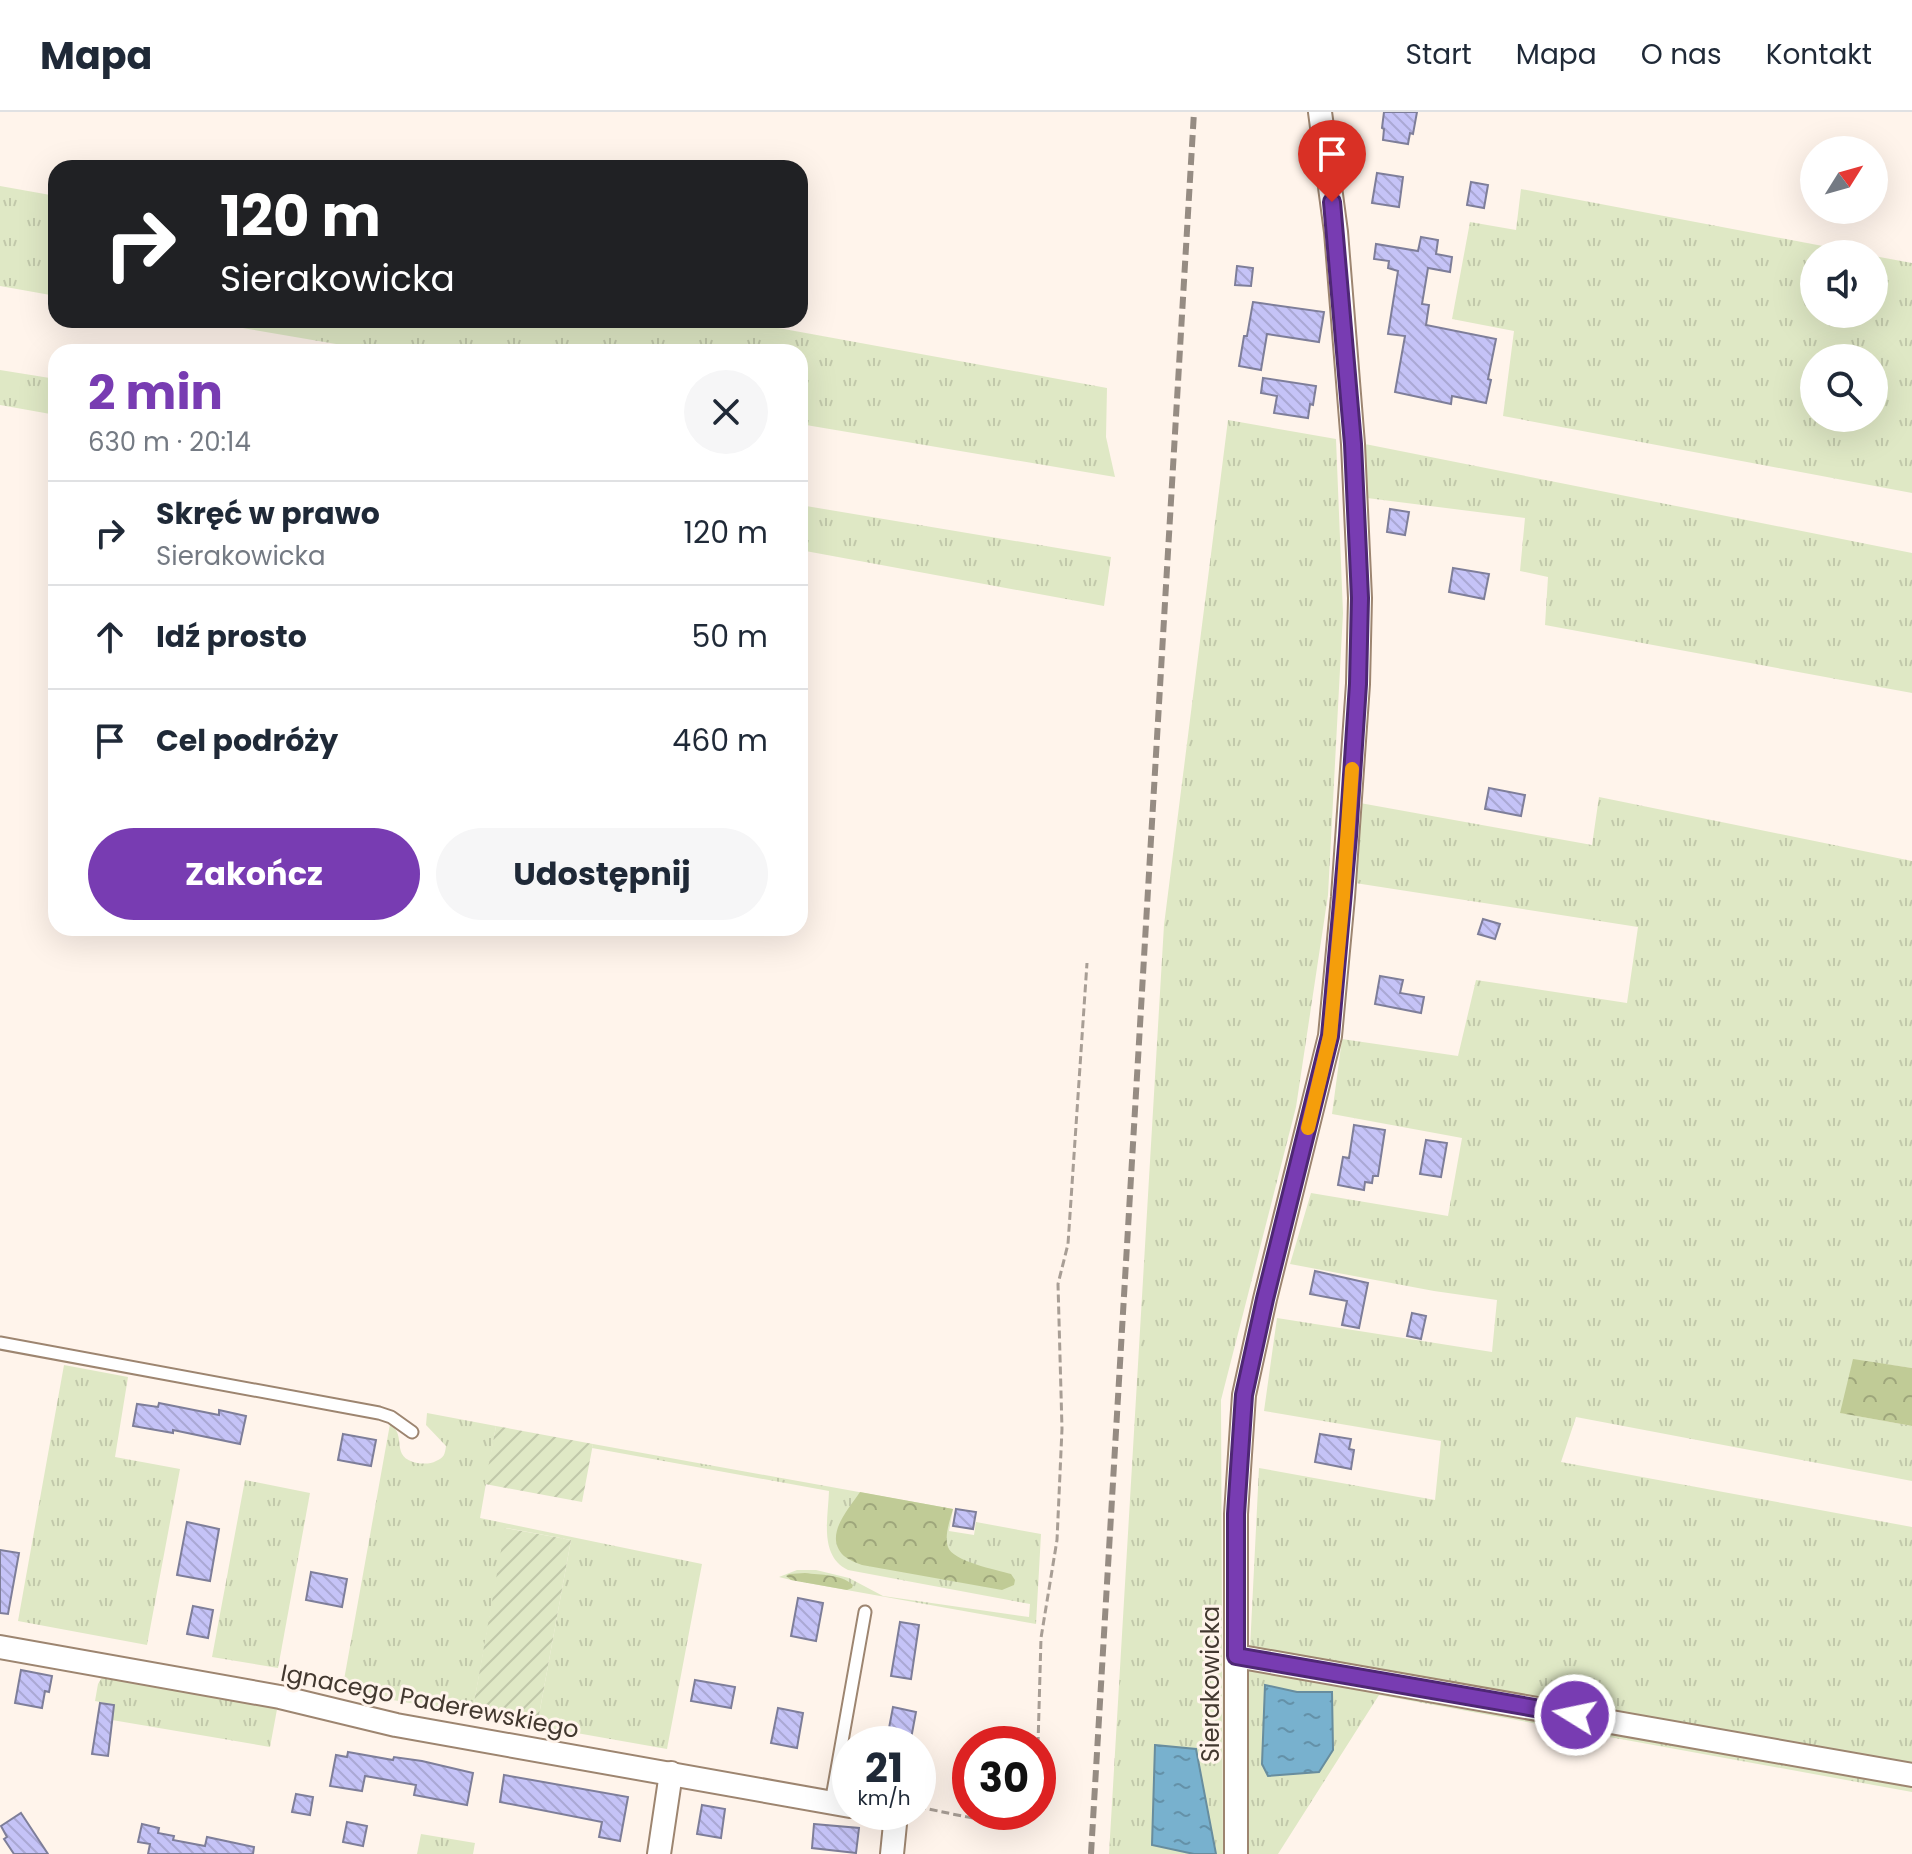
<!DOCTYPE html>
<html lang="pl">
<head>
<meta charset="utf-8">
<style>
	body { margin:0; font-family:Poppins,sans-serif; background:#f6f6f7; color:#1f2937; height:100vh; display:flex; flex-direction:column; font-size:30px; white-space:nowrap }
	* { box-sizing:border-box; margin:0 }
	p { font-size:26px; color:#747a83 }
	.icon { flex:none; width:44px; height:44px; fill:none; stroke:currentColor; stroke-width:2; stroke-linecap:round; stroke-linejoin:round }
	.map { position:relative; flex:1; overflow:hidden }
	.panel { position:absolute; left:48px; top:232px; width:760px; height:592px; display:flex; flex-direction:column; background:#fff; border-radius:24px; box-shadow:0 8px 32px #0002 }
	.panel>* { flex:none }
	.banner { position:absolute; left:48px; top:48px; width:760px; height:168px; border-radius:24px; box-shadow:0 8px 32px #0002; background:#202124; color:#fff; overflow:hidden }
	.needle { width:52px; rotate:53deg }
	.buttons { position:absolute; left:1800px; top:24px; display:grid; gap:16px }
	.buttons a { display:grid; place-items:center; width:88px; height:88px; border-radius:50%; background:#fff; box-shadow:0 8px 32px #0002; font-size:40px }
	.speed { position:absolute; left:832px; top:1614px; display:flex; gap:16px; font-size:40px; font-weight:700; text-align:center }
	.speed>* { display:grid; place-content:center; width:104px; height:104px; border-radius:50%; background:#fff; box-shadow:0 8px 32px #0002; line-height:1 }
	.speed small { font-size:20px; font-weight:400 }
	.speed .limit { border:12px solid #d22; background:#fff; color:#111 }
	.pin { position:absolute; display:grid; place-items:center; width:68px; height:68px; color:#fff; margin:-82px -34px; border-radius:50% 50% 50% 0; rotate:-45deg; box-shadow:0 0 8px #0007 }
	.pin .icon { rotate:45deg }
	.me { position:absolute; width:88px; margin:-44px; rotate:280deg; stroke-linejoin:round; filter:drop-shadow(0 0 6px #0008) }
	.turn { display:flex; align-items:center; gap:28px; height:168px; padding:0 40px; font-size:36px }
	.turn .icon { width:104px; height:104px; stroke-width:2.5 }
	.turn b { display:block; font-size:56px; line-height:68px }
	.round { display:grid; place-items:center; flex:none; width:84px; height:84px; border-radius:42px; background:#f6f6f7 }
	.head { display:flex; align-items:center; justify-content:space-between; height:136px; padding:0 40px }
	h1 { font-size:48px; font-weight:700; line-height:60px; color:#783cb2 }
	.cta { display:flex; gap:16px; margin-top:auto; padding:16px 40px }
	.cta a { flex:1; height:92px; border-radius:48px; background:#783cb2; color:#fff; font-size:32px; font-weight:700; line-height:92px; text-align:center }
	.cta a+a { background:#f6f6f7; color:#1f2937 }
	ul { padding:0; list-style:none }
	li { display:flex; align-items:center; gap:24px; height:104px; padding:0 40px; border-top:2px solid #e0e1e3 }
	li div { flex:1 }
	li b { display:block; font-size:30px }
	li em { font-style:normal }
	header { display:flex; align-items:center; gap:48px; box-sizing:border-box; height:112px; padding:0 40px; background:#fff; border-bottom:2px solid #e0e1e3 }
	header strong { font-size:38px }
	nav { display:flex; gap:44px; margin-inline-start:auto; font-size:28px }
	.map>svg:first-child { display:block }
	.grass { fill:url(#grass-tufts); fill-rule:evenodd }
	.forest { fill:url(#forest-crowns) }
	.garden { fill:url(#garden-furrows) }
	.water { fill:url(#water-ripples); stroke:#688d9e; stroke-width:2 }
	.building { fill:url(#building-back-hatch); stroke:#7e7e99; stroke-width:2 }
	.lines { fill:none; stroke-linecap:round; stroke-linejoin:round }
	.service-casing { stroke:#9d8570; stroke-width:15 }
	.minor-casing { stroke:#9d8570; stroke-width:26 }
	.path { stroke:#a89e95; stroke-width:3; stroke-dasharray:8 4; stroke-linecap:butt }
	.service { stroke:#fff; stroke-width:11 }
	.minor { stroke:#fff; stroke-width:22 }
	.rail { stroke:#968c83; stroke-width:6; stroke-dasharray:12 6; stroke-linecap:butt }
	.route-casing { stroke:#4e2774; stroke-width:20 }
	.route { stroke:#783cb2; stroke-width:14 }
	.slow { stroke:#f59e0b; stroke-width:14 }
	.labels { text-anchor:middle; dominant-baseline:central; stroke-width:6; stroke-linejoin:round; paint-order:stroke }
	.street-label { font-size:24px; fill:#42382f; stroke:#fff4eb }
</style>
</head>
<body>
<header>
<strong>Mapa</strong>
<nav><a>Start</a><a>Mapa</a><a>O nas</a><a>Kontakt</a></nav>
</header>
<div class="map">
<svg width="1912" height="1742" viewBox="0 0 1912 1742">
	<defs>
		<pattern id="grass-tufts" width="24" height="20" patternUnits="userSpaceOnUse" patternTransform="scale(2)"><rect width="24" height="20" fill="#dfe8c5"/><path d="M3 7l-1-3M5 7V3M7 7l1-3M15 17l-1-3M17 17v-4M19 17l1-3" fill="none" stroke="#c1c8aa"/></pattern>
		<pattern id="forest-crowns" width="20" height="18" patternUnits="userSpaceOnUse" patternTransform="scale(2)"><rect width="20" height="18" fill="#c0cb96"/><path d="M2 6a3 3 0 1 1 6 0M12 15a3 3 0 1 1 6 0" fill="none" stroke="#9ea67b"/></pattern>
		<pattern id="garden-furrows" width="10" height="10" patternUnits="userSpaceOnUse" patternTransform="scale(2)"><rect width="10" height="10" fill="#dfe8c5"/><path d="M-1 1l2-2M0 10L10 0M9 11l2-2" fill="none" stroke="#c1c8aa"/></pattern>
		<pattern id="water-ripples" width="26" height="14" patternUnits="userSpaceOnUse" patternTransform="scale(2)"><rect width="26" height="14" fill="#78b1ce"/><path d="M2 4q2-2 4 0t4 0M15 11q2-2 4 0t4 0" fill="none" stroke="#6491a8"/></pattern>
		<pattern id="building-back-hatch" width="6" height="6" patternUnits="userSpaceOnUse" patternTransform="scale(2)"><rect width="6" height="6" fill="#c5c3f7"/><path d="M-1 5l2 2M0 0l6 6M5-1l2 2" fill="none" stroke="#aaa8d4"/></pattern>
	</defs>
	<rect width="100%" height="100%" fill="#fff4eb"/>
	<g class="grass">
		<path d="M0 74 56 84V184L0 174Z"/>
		<path d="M1521 77 1865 142H1814V202H1874V144L1912 151V381L1503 304 1514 219 1452 207 1470 110 1516 118ZM1814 246H1874V306H1814Z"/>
		<path d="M196 208H735L1107 276 1106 325 1115 365 800 312V240H383Z"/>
		<path d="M0 258 56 267V303L0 293Z"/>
		<path d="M1228 308 1336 327 1343 501 1328 783 1296 995 1221 1288 1223 1742H1109L1164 813Z"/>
		<path d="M1365 332 1912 441V581L1545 513 1548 465 1520 459 1525 406 1367 386Z"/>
		<path d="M800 393 1111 445 1104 494 800 438Z"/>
		<path d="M1599 685 1912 749V1256L1854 1248 1841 1301 1912 1314V1369L1576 1305 1561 1350 1912 1415V1680L1379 1583 1278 1742H1249V1557L1259 1356 1435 1388 1441 1329 1264 1299 1277 1206 1492 1240 1497 1188 1434 1179 1290 1152 1311 1081 1448 1104 1462 1026 1332 1002 1342 927 1458 944 1476 868 1627 891 1638 815 1355 771 1360 691 1592 733Z"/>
		<path d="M64 1253 128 1265 115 1345 180 1357 147 1533 18 1509Z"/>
		<path d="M427 1301 496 1314 480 1406 702 1452 667 1637 537 1614 571 1428 506 1416 472 1602 342 1579 390 1312C408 1324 389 1345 417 1351 424 1352 431 1352 436 1349 444 1346 445 1342 446 1334L426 1313Z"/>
		<path d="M593 1332 953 1397 949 1419 974 1423 976 1410 1041 1422 1036 1512 791 1468 779 1465 797 1458H816L849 1466 883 1484 1029 1505 1030 1492 848 1458C819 1444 828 1407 829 1379L592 1336Z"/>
		<path d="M245 1368 310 1381 278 1556 212 1545Z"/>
		<path d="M106 1559 278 1592 270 1635 112 1608 114 1593 95 1589 98 1572Z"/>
		<path d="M421 1722 475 1731 473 1742H417Z"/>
	</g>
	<g class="forest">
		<path d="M1853 1247 1912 1256V1314L1840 1301Z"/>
		<path d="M860 1380 953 1397C950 1408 944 1424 948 1435 952 1449 997 1458 1011 1462L1015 1468 1014 1473 1002 1478 862 1453C856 1451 849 1448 844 1444 823 1424 848 1398 860 1380Z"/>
		<path d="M805 1461C821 1463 841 1462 853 1473L852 1476 847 1478 791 1468 786 1464 789 1462Z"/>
	</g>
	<g class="garden">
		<path d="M496 1314 593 1332 582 1390 485 1372Z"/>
		<path d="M505 1416 571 1428 537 1614 472 1602Z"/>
	</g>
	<g class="water">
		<path d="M1265 1573 1297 1580H1332L1333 1638 1319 1660 1268 1664 1262 1652Z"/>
		<path d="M1155 1633 1196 1637 1216 1742H1194L1152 1733Z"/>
	</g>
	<g class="building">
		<path d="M1384 0H1417L1413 22 1410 21 1408 32 1383 28 1384 17 1382 16Z"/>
		<path d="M1377 61 1403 65 1399 95 1372 91Z"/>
		<path d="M1471 70 1488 73 1484 96 1467 93Z"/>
		<path d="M1421 125 1438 128 1436 142 1452 145 1450 160 1428 156 1422 192 1429 193 1426 213 1496 227 1488 267 1491 268 1486 291 1452 284 1451 292 1395 280 1405 224 1388 222 1398 159 1388 156 1389 149 1374 147 1376 132 1418 139Z"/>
		<path d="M1237 154 1253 156 1251 174 1235 173Z"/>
		<path d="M1253 190 1324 200 1319 230 1267 222 1261 258 1239 254 1244 224H1247Z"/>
		<path d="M1263 266 1316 274 1313 293 1310 292 1308 306 1274 301 1277 284 1261 281Z"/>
		<path d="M1390 397 1409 400 1405 423 1387 420Z"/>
		<path d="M1453 456 1489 462 1484 487 1449 480Z"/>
		<path d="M1489 676 1525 683 1521 704 1485 697Z"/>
		<path d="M1483 807 1500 812 1495 827 1478 822Z"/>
		<path d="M1380 864 1403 868 1400 881 1424 885 1421 901 1375 892Z"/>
		<path d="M1354 1013 1385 1018 1378 1064H1373L1372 1071 1365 1070 1364 1078 1338 1073 1343 1045 1349 1046Z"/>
		<path d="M1426 1028 1447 1031 1441 1065 1420 1062Z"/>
		<path d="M1315 1159 1368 1171 1359 1216 1342 1213 1347 1189 1310 1182Z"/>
		<path d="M1412 1201 1426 1204 1421 1227 1407 1224Z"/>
		<path d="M159 1291 219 1303V1298L246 1304 240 1332 173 1318V1321L133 1314 137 1292 158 1295Z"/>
		<path d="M343 1322 376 1328 371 1354 338 1348Z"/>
		<path d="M1320 1322 1351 1327 1349 1337 1354 1338 1351 1357 1315 1350Z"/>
		<path d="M956 1397 976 1400 973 1417 953 1414Z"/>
		<path d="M187 1410 219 1417 210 1469 177 1463Z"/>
		<path d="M0 1438 19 1441 8 1502 0 1501Z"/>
		<path d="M311 1460 347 1467 342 1495 306 1488Z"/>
		<path d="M798 1486 823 1491 816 1529 791 1524Z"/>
		<path d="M193 1494 213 1498 208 1526 187 1522Z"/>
		<path d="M900 1510 919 1513 911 1567 891 1564Z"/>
		<path d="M21 1558 52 1564 49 1580 45 1579 42 1596 15 1591Z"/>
		<path d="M695 1568 735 1575 731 1596 691 1589Z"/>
		<path d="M100 1591 114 1593 108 1644 92 1642Z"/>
		<path d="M893 1595 916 1600 910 1632H886Z"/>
		<path d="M778 1596 803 1601 797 1636 771 1631Z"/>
		<path d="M348 1640 393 1648 394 1645 422 1649 473 1661 467 1693 414 1683 416 1673 365 1664 362 1679 330 1674 336 1643 347 1645Z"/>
		<path d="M504 1663 628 1685 620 1729 599 1725 602 1710 500 1690Z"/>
		<path d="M296 1682 313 1685 310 1703 292 1700Z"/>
		<path d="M702 1693 725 1697 721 1726 697 1722Z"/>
		<path d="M21 1701 48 1742H14L4 1727 7 1725 1 1714Z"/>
		<path d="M347 1710 367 1714 363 1734 343 1730Z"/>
		<path d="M142 1712 159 1716 158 1721 174 1724 173 1728 205 1734 207 1725 254 1735 253 1742H148L150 1732 138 1730Z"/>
		<path d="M814 1712 859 1716 856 1741 812 1736Z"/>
	</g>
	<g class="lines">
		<defs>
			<g id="service">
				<path d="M0 1231 379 1301 391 1305 412 1320"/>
				<path d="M831 1691 865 1500"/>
			</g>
			<g id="minor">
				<path d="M0 1535 280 1585 396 1613 850 1694"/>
				<path d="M1236 1544 1912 1663"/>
				<path d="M882 1700 890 1703 895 1712 892 1742"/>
				<path d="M659 1742 671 1661"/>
				<path d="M1236 1742V1402L1244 1283 1265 1187 1330 924 1343 785 1358 572 1360 486 1353 332 1336 120 1320 0"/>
			</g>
		</defs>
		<use href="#service" class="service-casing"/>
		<use href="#minor" class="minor-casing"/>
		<g class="path">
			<path d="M1038 1633 1041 1526 1057 1428 1062 1317 1058 1172 1068 1132 1087 851"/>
			<path d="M918 1695C937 1698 1007 1716 1022 1709 1027 1707 1028 1704 1031 1700"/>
		</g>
		<use href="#service" class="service"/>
		<use href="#minor" class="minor"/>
		<path class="rail" d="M1091 1742 1194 0"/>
	</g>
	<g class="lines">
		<defs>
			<path id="route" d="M1332 90 1353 332 1360 486 1358 572 1348 724 1330 924 1265 1187 1244 1283 1236 1402V1544L1575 1603"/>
		</defs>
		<use href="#route" class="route-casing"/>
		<use href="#route" class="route"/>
		<path class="slow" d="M1308 1016 1330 924 1343 785 1352 657"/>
	</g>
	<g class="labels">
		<g class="street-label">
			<text transform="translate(1210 1572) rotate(-90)">Sierakowicka</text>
			<text transform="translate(430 1589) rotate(11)">Ignacego Paderewskiego</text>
		</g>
	</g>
</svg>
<div class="buttons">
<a><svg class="needle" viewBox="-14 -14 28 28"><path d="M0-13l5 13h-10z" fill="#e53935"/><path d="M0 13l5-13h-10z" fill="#747a83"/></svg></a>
<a><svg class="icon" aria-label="sound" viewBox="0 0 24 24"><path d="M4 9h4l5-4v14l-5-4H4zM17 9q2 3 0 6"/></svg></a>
<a><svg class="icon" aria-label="search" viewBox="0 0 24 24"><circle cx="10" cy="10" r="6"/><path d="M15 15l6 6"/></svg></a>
</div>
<div class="speed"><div>21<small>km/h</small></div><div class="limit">30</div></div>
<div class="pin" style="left:1332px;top:90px;background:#d93025"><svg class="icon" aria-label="arrive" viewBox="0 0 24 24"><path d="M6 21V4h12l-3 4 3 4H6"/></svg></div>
<svg class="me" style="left:1575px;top:1603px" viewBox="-20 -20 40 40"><circle r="17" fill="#783cb2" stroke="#fff" stroke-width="3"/><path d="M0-11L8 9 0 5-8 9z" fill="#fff"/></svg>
<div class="banner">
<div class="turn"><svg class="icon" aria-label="right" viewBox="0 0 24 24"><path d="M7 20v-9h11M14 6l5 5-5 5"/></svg><div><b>120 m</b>Sierakowicka</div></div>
</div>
<section class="panel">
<div class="head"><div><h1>2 min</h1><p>630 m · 20:14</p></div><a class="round"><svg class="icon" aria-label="close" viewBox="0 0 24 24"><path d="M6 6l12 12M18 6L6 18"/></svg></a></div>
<ul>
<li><svg class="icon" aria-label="right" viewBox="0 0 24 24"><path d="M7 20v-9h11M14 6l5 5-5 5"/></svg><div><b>Skręć w prawo</b><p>Sierakowicka</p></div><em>120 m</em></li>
<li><svg class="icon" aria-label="ahead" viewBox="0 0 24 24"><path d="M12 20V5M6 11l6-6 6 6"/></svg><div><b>Idź prosto</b></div><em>50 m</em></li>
<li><svg class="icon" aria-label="arrive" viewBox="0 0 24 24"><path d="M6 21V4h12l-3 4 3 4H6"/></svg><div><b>Cel podróży</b></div><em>460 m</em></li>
</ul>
<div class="cta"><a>Zakończ</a><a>Udostępnij</a></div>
</section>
</div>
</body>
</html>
